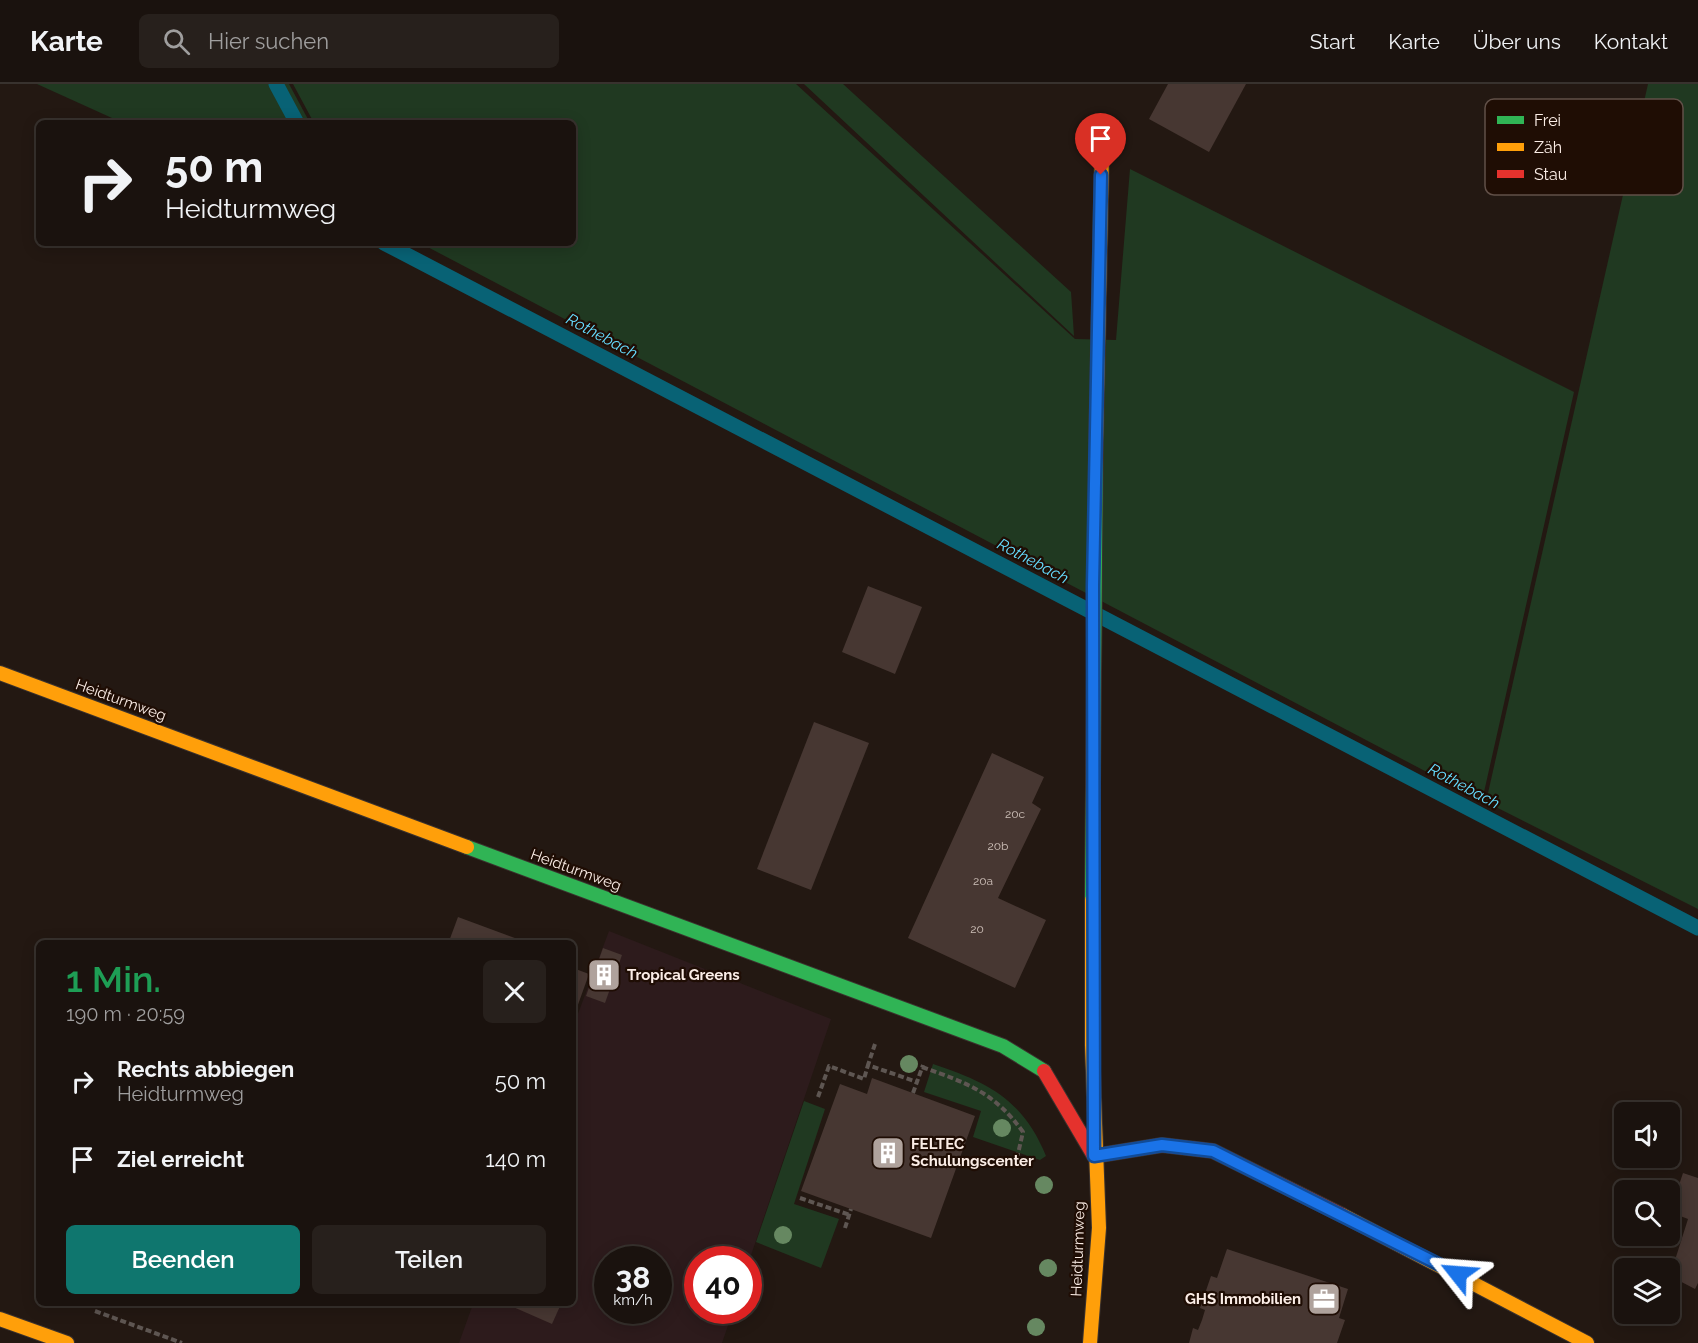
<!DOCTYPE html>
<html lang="de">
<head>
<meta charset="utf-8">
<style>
	body { margin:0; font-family:Raleway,sans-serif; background:#27201c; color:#f1f3f6; height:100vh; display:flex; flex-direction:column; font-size:22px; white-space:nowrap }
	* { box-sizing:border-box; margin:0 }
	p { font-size:20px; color:#9f9e9e }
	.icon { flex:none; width:33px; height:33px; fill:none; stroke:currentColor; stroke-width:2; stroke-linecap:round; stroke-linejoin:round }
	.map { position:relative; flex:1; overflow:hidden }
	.details { position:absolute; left:36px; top:856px; width:540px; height:366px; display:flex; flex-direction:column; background:#1a120e; border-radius:9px; box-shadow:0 3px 15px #0003,0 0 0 2px #38322e }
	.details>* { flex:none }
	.hud { position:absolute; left:36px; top:36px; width:540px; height:126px; border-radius:9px; box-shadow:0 3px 15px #0003,0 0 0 2px #38322e; background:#1a120e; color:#f1f3f6; overflow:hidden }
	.tools { position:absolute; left:1614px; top:1018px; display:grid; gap:12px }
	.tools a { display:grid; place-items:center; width:66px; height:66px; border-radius:9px; background:#1a120e; box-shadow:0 3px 15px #0003,0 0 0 2px #38322e; font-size:30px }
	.speed { position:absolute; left:594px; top:1162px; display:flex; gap:12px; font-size:30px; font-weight:700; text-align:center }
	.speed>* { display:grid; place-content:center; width:78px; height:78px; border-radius:50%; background:#1a120e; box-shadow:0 3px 15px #0003,0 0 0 2px #38322e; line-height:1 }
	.speed small { font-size:15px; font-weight:400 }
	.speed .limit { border:9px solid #d22; background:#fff; color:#111 }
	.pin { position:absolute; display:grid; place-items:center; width:51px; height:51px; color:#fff; margin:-62px -26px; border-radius:50% 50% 50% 0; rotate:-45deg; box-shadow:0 0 6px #0007 }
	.pin .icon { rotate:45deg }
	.me { position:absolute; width:66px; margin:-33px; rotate:298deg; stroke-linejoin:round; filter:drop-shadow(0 0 4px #0008) }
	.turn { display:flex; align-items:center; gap:21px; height:126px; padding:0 30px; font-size:27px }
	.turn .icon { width:78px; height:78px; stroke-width:2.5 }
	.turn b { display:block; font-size:42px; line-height:51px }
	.round { display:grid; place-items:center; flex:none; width:63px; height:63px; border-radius:9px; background:#27201c }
	.head { display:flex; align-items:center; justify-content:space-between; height:102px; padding:0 30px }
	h1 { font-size:36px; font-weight:600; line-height:45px; color:#1e9e55 }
	.primary-button { display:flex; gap:12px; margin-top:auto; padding:12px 30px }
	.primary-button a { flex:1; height:69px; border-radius:9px; background:#0f766e; color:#fff; font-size:24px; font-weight:600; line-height:69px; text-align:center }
	.primary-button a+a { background:#27201c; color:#f1f3f6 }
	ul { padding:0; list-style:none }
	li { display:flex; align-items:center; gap:18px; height:78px; padding:0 30px }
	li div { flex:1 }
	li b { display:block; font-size:22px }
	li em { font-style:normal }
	header { display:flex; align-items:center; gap:36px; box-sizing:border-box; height:84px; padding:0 30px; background:#1a120e; border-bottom:2px solid #38322e }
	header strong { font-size:28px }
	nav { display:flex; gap:33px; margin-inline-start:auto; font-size:21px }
	.search { width:420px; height:54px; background:#27201c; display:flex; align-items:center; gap:15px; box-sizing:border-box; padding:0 21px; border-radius:9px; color:#9f9e9e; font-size:22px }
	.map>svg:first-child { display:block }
	.commercial { fill:#2d1b1c; fill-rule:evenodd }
	.green { fill:#203921 }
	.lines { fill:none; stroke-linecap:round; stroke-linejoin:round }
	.stream { stroke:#086275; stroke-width:15 }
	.building { fill:#473732 }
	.fast-casing { stroke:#3b322e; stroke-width:16 }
	.slow-casing { stroke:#3b322e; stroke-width:16 }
	.jam-casing { stroke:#3b322e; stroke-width:16 }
	.path { stroke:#5e5652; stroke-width:4; stroke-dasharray:6 3; stroke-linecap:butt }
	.fast { stroke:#30b455; stroke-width:14 }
	.slow { stroke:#ff9f0a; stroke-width:14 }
	.jam { stroke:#e5322d; stroke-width:14 }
	.tree { fill:#668861 }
	.route-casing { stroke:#114b97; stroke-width:15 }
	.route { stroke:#1a73e8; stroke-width:10 }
	.labels { text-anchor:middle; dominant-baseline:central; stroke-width:4.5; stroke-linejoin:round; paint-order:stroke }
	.number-label { font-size:12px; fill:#cec0b9 }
	.street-label { font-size:15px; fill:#fbede6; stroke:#1f0d04 }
	.poi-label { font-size:15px; font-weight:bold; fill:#fbede6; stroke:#1f0d04; text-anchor:start }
	.water-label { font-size:16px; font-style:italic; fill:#6df; stroke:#1f0d04 }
	.key { fill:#1f0d04; stroke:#615048; stroke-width:1.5 }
	.key-label { font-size:16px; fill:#fbede6 }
</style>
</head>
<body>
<header>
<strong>Karte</strong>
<div class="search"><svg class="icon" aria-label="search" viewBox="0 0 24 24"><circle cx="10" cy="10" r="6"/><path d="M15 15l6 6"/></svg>Hier suchen</div>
<nav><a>Start</a><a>Karte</a><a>Über uns</a><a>Kontakt</a></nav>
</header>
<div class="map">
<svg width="1698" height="1259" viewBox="0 0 1698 1259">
	<rect width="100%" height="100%" fill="#231812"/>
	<path class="commercial" d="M609 847 831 935 749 1177 698 1176V1227H733L722 1259H459L473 1220H573V943ZM608 1176H658V1227H608Z"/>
	<g class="green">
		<path d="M37 0H289L310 39H123Z"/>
		<path d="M293 0H796L1075 255 1116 256 1130 85 1574 308 1482 717 420 159H573V39H314Z"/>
		<path d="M804 0H843L1071 208 1074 252Z"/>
		<path d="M1648 0H1698V825L1486 718Z"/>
		<path d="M933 980C987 998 1023 1015 1046 1072L1040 1076 973 1053 981 1027 924 1008Z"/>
		<path d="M804 1017 825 1025 794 1120 839 1135 821 1184 756 1158Z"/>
	</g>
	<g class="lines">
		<g class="stream">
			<path d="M276 0 297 39"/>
			<path d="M384 159 1698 844"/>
		</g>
	</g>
	<g class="building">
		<path d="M1168 0H1246L1209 68 1149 35Z"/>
		<path d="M868 502 922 523 895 590 842 568Z"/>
		<path d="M814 638 869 659 811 806 757 785Z"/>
		<path d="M992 669 1044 693 1032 719 1041 725 998 814 1046 836 1015 904 908 854Z"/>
		<path d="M458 833 523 857 522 860H448Z"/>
		<path d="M603 864 622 871 605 919 586 912Z"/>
		<path d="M573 884 589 890 575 929 573 928Z"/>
		<path d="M872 994 975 1032 931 1154 801 1107 840 1000 867 1010Z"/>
		<path d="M1683 1089 1698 1094V1199L1695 1205 1670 1192 1688 1135 1670 1128Z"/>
		<path d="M1227 1165 1348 1205 1339 1234 1345 1236 1337 1259H1189L1193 1244 1198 1246 1202 1236 1205 1226 1200 1224 1211 1192 1217 1194Z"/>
		<path d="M512 1220H561L552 1240 511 1222Z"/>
	</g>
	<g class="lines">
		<defs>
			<g id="fast">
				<path d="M467 763 1003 962 1044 987"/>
				<path d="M1092 816 1096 358"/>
			</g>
			<g id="slow">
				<path d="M1096 358 1102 68"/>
				<path d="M0 589 467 763"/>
				<path d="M1342 1131 1587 1259"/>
				<path d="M0 1235 67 1259"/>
				<path d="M1090 1259 1099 1144 1092 961V816"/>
			</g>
			<path id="jam" d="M1044 987 1094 1072 1162 1061 1213 1067 1342 1131"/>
		</defs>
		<use href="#fast" class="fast-casing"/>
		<use href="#slow" class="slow-casing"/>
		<use href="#jam" class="jam-casing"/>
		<g class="path">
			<path d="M875 960 868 981 917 998"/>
			<path d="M922 983C967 999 994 1008 1023 1048L1017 1074"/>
			<path d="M913 1009 923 981"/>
			<path d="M818 1013 829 982 864 995 868 981"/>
			<path d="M800 1114 850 1131"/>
			<path d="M845 1144 851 1125"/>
			<path d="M95 1227 182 1259"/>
		</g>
		<use href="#fast" class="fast"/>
		<use href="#slow" class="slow"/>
		<use href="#jam" class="jam"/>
	</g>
	<g class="tree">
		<circle cx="909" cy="980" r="9"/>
		<circle cx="1002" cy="1044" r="9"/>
		<circle cx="1044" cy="1101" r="9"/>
		<circle cx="783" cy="1151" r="9"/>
		<circle cx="1048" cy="1184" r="9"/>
		<circle cx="1036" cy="1243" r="9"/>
	</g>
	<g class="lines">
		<defs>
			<path id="route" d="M1101 91 1093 502 1094 1072 1162 1061 1213 1067 1458 1190"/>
		</defs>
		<use href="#route" class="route-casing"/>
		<use href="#route" class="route"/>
	</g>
	<defs>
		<symbol id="building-square" viewBox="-11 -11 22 22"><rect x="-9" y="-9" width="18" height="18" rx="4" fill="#afa29c" stroke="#1f0d04"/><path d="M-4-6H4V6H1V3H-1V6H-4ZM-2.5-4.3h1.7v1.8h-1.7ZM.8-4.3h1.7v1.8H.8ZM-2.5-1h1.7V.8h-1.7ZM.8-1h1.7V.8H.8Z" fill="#fff"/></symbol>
		<symbol id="office-square" viewBox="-11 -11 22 22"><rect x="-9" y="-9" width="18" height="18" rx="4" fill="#afa29c" stroke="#1f0d04"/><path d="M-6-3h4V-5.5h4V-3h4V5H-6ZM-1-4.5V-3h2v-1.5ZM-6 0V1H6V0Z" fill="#fff"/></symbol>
	</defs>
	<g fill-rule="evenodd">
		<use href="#building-square" x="585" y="872" width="38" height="38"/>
		<use href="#building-square" x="869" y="1050" width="38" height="38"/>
		<use href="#office-square" x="1305" y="1196" width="38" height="38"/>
	</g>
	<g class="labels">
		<g class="number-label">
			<text x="1015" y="730">20c</text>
			<text x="998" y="762">20b</text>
			<text x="983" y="797">20a</text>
			<text x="977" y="845">20</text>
		</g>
		<g class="street-label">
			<text transform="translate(121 616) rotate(20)">Heidturmweg</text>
			<text transform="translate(576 786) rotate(20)">Heidturmweg</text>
			<text transform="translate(1078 1165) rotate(-88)">Heidturmweg</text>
		</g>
		<g class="poi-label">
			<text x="627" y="891">Tropical Greens</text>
			<text x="911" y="1060">FELTEC<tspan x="911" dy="17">Schulungscenter</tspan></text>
			<text x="1301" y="1215" text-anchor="end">GHS Immobilien</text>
		</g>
		<g class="water-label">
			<text transform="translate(602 252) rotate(28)">Rothebach</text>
			<text transform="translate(1033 477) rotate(28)">Rothebach</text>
			<text transform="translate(1464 702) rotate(28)">Rothebach</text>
		</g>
	</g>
	<rect x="1485" y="15" width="198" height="96" rx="9" class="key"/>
	<rect x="1497" y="32" width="27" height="8" fill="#30b455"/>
	<rect x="1497" y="59" width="27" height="8" fill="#ff9f0a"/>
	<rect x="1497" y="86" width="27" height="8" fill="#e5322d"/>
	<g class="key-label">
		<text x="1534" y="42">Frei</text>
		<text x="1534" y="69">Zäh</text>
		<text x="1534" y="96">Stau</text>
	</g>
</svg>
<div class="tools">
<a><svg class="icon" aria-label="sound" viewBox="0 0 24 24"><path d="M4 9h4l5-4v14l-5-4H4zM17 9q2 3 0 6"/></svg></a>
<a><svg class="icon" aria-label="search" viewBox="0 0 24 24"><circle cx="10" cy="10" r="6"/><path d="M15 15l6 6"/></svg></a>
<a><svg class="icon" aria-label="layers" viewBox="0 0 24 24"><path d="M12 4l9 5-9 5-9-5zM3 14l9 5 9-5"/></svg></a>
</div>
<div class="speed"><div>38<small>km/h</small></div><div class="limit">40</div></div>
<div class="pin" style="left:1101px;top:91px;background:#d93025"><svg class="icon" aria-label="arrive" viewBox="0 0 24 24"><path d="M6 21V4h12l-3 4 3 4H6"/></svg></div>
<svg class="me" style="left:1458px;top:1190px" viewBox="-20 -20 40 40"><path d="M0-17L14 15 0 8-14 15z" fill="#1a73e8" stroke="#fff" stroke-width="4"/></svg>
<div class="hud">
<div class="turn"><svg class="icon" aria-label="right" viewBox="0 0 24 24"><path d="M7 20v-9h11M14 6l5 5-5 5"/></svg><div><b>50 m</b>Heidturmweg</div></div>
</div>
<section class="details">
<div class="head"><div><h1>1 Min.</h1><p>190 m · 20:59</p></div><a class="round"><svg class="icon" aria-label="close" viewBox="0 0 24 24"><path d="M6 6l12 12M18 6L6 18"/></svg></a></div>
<ul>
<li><svg class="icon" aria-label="right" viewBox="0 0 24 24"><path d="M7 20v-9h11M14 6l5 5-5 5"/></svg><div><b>Rechts abbiegen</b><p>Heidturmweg</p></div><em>50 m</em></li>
<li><svg class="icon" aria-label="arrive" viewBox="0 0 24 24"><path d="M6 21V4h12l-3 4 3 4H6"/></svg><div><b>Ziel erreicht</b></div><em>140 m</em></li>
</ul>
<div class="primary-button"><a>Beenden</a><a>Teilen</a></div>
</section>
</div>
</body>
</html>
